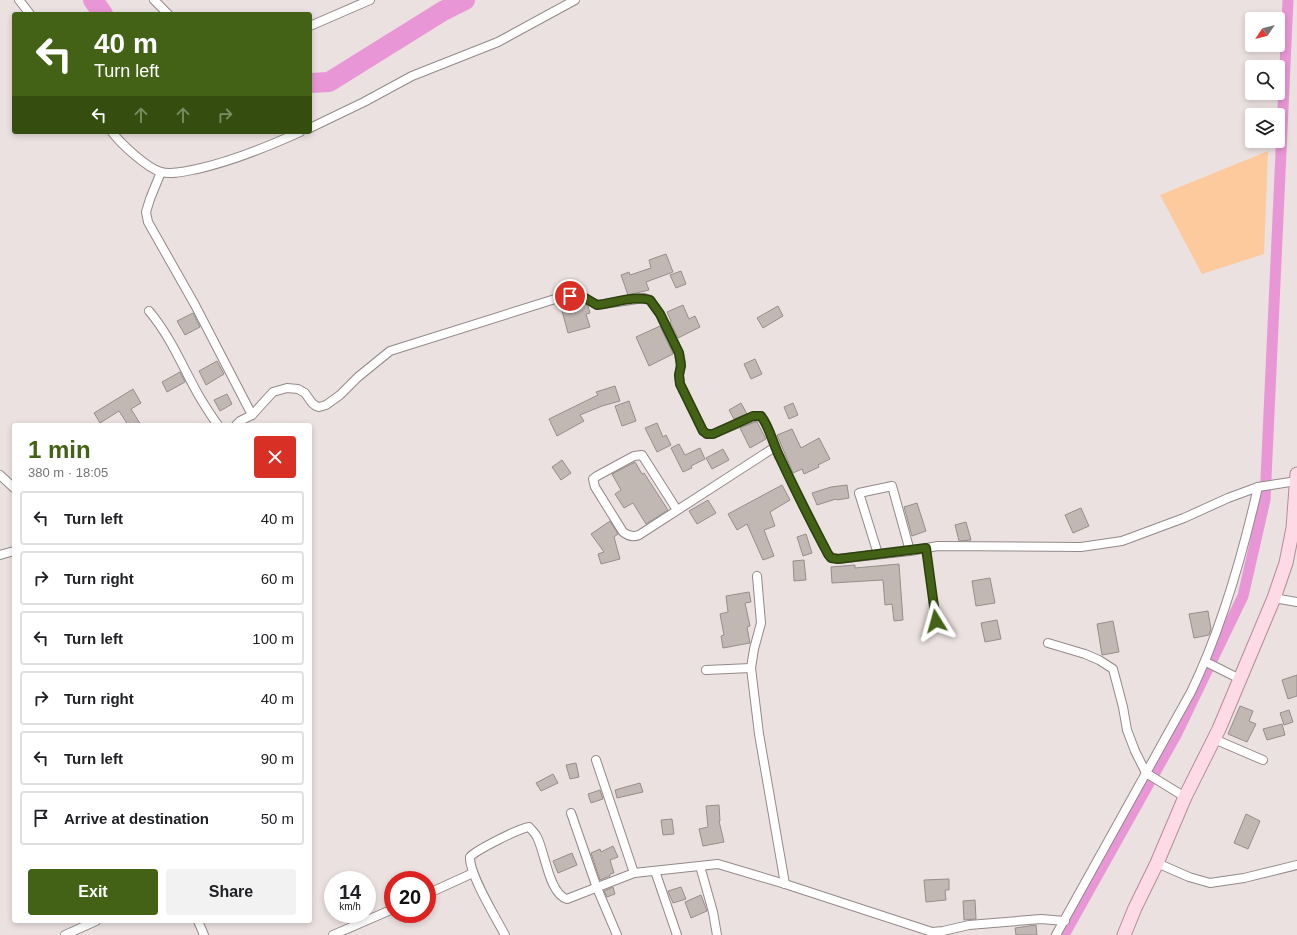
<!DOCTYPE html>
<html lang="en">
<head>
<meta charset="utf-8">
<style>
	body { margin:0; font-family:Arial,sans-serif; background:#f2f2f2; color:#202124; height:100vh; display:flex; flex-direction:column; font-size:15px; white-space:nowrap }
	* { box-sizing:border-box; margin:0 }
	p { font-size:13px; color:#757577 }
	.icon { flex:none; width:22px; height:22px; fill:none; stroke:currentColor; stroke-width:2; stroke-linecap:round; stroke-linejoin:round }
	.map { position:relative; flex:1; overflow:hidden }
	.drawer { position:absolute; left:12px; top:423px; width:300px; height:500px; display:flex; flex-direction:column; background:#fff; border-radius:4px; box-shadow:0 2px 6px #0003 }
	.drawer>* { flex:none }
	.guide { position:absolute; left:12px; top:12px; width:300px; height:122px; border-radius:4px; box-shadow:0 2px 6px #0003; background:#436215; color:#fff; overflow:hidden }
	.needle { width:26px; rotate:235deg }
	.tools { position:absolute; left:1245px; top:12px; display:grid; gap:8px }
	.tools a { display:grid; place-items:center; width:40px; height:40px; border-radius:4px; background:#fff; box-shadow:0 2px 6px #0003; font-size:20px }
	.speed { position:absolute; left:324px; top:871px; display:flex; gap:8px; font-size:20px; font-weight:700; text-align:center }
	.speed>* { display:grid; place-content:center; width:52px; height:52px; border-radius:50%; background:#fff; box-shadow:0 2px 6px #0003; line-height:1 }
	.speed small { font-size:10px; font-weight:400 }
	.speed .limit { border:6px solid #d22; background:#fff; color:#111 }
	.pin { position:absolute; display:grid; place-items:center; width:34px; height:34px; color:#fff; margin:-17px; border:2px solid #fff; border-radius:50%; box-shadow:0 1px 4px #0007 }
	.me { position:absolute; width:44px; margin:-22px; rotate:352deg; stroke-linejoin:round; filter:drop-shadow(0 0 3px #0008) }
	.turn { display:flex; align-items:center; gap:14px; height:84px; padding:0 16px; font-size:18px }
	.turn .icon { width:52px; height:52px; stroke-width:2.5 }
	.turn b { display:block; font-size:28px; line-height:34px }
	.lanes { display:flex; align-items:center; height:38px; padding:0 16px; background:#0003; justify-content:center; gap:20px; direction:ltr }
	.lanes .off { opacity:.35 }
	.round { display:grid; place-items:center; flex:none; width:42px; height:42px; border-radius:4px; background:#f2f2f2 }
	.head { display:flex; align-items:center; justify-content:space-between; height:68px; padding:0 16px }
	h1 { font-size:24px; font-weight:700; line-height:30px; color:#436215 }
	.action { display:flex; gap:8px; margin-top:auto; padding:8px 16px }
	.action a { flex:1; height:46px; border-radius:4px; background:#436215; color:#fff; font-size:16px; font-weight:700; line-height:46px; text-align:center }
	.action a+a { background:#f2f2f2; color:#202124 }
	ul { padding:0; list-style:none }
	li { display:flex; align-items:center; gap:12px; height:54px; margin:0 8px 6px; padding:0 8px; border:2px solid #e0e0e0; border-radius:4px }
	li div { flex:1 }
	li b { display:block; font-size:15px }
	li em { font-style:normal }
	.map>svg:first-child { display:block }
	.green { fill:#fdca9d }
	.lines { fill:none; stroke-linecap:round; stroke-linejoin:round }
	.canal { stroke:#e996d6; stroke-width:11 }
	.river { stroke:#e996d6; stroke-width:20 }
	.building { fill:#c1b8b4; stroke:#978e8b }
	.service-casing { stroke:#928988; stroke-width:6 }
	.minor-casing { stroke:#928988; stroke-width:10 }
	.primary-casing { stroke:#b48c99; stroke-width:15 }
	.service { stroke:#fff; stroke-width:4 }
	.minor { stroke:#fff; stroke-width:8 }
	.primary { stroke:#fedae6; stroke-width:13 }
	.route-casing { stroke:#2c400e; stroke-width:10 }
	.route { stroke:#436215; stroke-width:7 }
</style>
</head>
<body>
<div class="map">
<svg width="1297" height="935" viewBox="0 0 1297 935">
	<rect width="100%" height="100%" fill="#ece1e1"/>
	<path class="green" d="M1268 151 1264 254 1202 274 1160 195Z"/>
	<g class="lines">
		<path class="canal" d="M1064 935 1176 735 1243 596 1265 500 1288 0"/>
		<g class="river">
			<path d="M93 0 103 14"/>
			<path d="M310 83 329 82 443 11 465 0"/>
		</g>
	</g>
	<g class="building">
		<path d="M666 254 673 272 646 282 649 290 628 295 621 275 629 272 630 275 651 268 649 260Z"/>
		<path d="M681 271 686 284 676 288 670 275Z"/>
		<path d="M580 301 588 306 590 313 586 314 590 327 568 333 561 307Z"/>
		<path d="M683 305 689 319 695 316 700 327 678 338 670 322 671 321 667 312Z"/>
		<path d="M778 306 783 316 763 328 757 318Z"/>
		<path d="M193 313 200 327 185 335 177 321Z"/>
		<path d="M660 326 673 354 649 366 636 337Z"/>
		<path d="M755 359 762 374 751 379 744 364Z"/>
		<path d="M217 361 224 374 206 385 199 371Z"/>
		<path d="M180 372 185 382 167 392 162 382Z"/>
		<path d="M615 386 620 401 602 406 580 415 584 421 557 436 549 419 598 395 596 392Z"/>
		<path d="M133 389 141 403 131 409 141 425H128L119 411 100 423 94 413Z"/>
		<path d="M227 394 232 404 220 411 214 400Z"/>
		<path d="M629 401 636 421 622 426 615 406Z"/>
		<path d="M741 403 747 414 734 419 729 410Z"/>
		<path d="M793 403 798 415 789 419 784 407Z"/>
		<path d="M755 422H757L766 439 750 448 740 428Z"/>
		<path d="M657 423 663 437 666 435 671 445 657 452 645 428Z"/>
		<path d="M792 429 801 448 819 438 830 459 818 465 819 467 804 474 802 469 793 473 777 435Z"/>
		<path d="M679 444 685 455 700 448 705 459 691 466 692 468 683 472 671 448Z"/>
		<path d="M723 449 729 460 712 469 706 458Z"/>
		<path d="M562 460 571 473 561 480 552 467Z"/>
		<path d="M635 462 642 474 644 473 668 510 646 524 633 503 624 508 615 494 621 490 612 474Z"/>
		<path d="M782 485 790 500 770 512 775 526 764 530 774 556 763 560 747 524 737 530 728 514Z"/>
		<path d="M847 485 849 498 837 500 836 499 817 505 812 493 831 487Z"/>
		<path d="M708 500 716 513 697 524 689 511Z"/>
		<path d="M917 503 926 531 912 536 904 507Z"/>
		<path d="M1081 508 1089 526 1073 533 1065 515Z"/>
		<path d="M610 521 618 534 614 537 620 559 601 564 598 554 604 552 591 534Z"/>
		<path d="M966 522 971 540 959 541 955 525Z"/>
		<path d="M806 534 812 553 803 556 797 537Z"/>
		<path d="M804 560 806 580 794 581 793 561Z"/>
		<path d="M899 564 903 620 894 621 892 604 885 605 883 580 832 583 831 567 855 565V568Z"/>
		<path d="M990 578 995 603 976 606 972 581Z"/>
		<path d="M749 592 751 602 745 603 750 626 747 627 750 643 723 648 721 636 724 635 720 614 728 612 726 596Z"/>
		<path d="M1208 611 1211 629 1209 635 1194 638 1189 614Z"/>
		<path d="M997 620 1001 639 985 642 981 623Z"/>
		<path d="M1113 621 1119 652 1102 655 1097 624Z"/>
		<path d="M1297 675V696L1288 699 1282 680Z"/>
		<path d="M1240 706 1253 711 1249 721 1256 724 1247 742 1228 734Z"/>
		<path d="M1289 710 1293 722 1284 725 1280 713Z"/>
		<path d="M1282 724 1285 735 1267 740 1263 729Z"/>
		<path d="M576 763 579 777 570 779 566 765Z"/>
		<path d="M553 774 558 783 541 791 536 783Z"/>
		<path d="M640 783 643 792 617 798 615 790Z"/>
		<path d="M600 790 603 799 591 803 588 794Z"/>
		<path d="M719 805 720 821H719L724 842 703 846 699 829 708 827 706 806Z"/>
		<path d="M1246 814 1260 821 1248 849 1234 843Z"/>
		<path d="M672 819 674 834 663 835 661 820Z"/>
		<path d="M613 846 618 857 610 860 614 873 610 874V876L600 880 591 853 600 849 601 852Z"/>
		<path d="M572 853 577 865 558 873 553 861Z"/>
		<path d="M949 879V890H945L946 900 926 902 924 880Z"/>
		<path d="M613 887 615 894 607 897 604 891Z"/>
		<path d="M681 887 686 899 673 903 668 891Z"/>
		<path d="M701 895 707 911 691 918 685 902Z"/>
		<path d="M975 900 976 919 964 920 963 901Z"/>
		<path d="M1036 925 1037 935H1016L1015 928Z"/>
	</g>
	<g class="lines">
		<defs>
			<path id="service" d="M926 548 936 621"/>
			<g id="minor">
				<path d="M19 0 30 14"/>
				<path d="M154 0 168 14"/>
				<path d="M310 26 370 0"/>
				<path d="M310 128 364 102 412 76 498 42 575 0"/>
				<path d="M112 132C121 144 147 168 161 172 172 175 186 171 197 169 233 161 267 147 300 132"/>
				<path d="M161 172 150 199 146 212 148 222 195 305 252 415"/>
				<path d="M149 311C171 337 183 368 199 396 205 406 211 416 218 425"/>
				<path d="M236 425 240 421 252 415 273 392 287 388 298 389 305 393 312 403 316 406 319 407 326 405 340 395 358 377 390 351 555 299 580 295 597 305 644 298 650 300 660 314 679 353 681 363 679 375 680 384 703 431 707 434H713L753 417 761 416C770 427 772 442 779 455 794 488 811 521 828 554L831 557 838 559 910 551 938 546 1081 547 1122 541 1184 518 1228 498 1258 487 1297 481"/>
				<path d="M0 475 14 488"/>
				<path d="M677 510 642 455 634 456 597 476 593 479 595 487 623 532C628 536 634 537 639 535L775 447"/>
				<path d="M878 554 859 493 892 486 910 551"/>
				<path d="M0 555 14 551"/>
				<path d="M757 576 761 623 754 649 751 668 759 734 785 884"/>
				<path d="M1274 598 1297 602"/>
				<path d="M1048 643 1085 654 1099 660 1113 669 1123 707 1127 730 1135 751 1146 773 1185 797"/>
				<path d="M1206 662 1240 679"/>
				<path d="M706 670 751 668"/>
				<path d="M1214 739 1263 760"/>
				<path d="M596 760 634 873"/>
				<path d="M571 813 597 888 617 935"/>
				<path d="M1157 863 1189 877 1210 883 1244 878 1297 865"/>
				<path d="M700 866 713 912 717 935"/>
				<path d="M655 871 677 935"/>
				<path d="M427 894 473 873"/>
				<path d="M198 921 204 935"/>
				<path d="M65 935 96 921"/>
				<path d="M333 935 393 909"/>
				<path d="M505 935C496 918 469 874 470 857 476 850 520 828 529 827 532 830 535 833 537 837 545 852 549 894 567 899L634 873 718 864 785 884 932 932 943 931 969 925 1041 919 1065 921"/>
				<path d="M1056 935 1191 692C1222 628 1242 557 1258 487"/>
			</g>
			<path id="primary" d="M1124 935 1135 908 1157 863 1185 797 1219 729 1274 598 1286 563 1293 528 1297 474"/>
		</defs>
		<use href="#service" class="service-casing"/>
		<use href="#minor" class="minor-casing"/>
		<use href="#primary" class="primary-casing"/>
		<use href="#service" class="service"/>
		<use href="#minor" class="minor"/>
		<use href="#primary" class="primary"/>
	</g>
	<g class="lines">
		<defs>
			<path id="route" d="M570 296 580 295 597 305C614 303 634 295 650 300L660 314 679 353 681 366 679 375 680 384 703 431 707 434H713L753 416H761C770 428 773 444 780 458 795 490 811 522 828 554L831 558 838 559 926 548 936 621"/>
		</defs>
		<use href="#route" class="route-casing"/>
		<use href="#route" class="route"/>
	</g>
</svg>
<div class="tools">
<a><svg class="needle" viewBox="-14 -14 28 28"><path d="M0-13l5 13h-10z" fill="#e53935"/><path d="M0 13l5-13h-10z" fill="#757577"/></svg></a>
<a><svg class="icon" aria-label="search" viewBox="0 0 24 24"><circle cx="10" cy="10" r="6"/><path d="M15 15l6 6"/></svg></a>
<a><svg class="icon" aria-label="layers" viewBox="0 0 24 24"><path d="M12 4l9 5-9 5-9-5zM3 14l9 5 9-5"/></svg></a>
</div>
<div class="speed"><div>14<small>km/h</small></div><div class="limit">20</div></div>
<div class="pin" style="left:570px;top:296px;background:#d93025"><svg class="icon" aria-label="arrive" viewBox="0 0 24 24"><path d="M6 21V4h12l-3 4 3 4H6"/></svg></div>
<svg class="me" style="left:936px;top:621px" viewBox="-20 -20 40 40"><path d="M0-17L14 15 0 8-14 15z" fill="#436215" stroke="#fff" stroke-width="4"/></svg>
<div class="guide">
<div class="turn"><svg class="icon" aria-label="left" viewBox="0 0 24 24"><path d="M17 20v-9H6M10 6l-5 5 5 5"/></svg><div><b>40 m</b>Turn left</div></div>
<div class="lanes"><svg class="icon" aria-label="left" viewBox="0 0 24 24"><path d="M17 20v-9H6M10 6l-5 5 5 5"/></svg><svg class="icon off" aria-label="ahead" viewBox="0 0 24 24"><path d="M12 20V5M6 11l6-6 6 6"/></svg><svg class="icon off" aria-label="ahead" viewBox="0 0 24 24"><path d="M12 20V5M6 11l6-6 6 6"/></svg><svg class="icon off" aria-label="right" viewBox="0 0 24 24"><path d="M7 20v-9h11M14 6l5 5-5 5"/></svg></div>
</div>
<section class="drawer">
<div class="head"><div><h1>1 min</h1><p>380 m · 18:05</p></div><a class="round" style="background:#d93025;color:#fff"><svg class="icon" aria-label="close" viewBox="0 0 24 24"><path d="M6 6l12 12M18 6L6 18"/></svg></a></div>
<ul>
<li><svg class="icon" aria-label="left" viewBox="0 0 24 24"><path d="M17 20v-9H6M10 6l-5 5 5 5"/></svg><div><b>Turn left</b></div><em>40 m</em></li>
<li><svg class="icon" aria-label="right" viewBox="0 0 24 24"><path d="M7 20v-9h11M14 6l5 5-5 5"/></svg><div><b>Turn right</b></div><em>60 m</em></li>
<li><svg class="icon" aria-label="left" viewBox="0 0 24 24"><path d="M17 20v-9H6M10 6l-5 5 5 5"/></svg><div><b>Turn left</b></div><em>100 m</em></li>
<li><svg class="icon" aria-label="right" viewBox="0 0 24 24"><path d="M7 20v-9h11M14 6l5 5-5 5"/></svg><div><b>Turn right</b></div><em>40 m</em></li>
<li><svg class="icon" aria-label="left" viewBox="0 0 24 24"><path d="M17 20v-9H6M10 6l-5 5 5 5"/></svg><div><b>Turn left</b></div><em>90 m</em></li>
<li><svg class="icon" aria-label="arrive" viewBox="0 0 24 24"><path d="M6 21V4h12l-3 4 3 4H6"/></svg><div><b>Arrive at destination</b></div><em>50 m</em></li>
</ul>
<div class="action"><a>Exit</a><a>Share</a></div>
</section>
</div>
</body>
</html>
